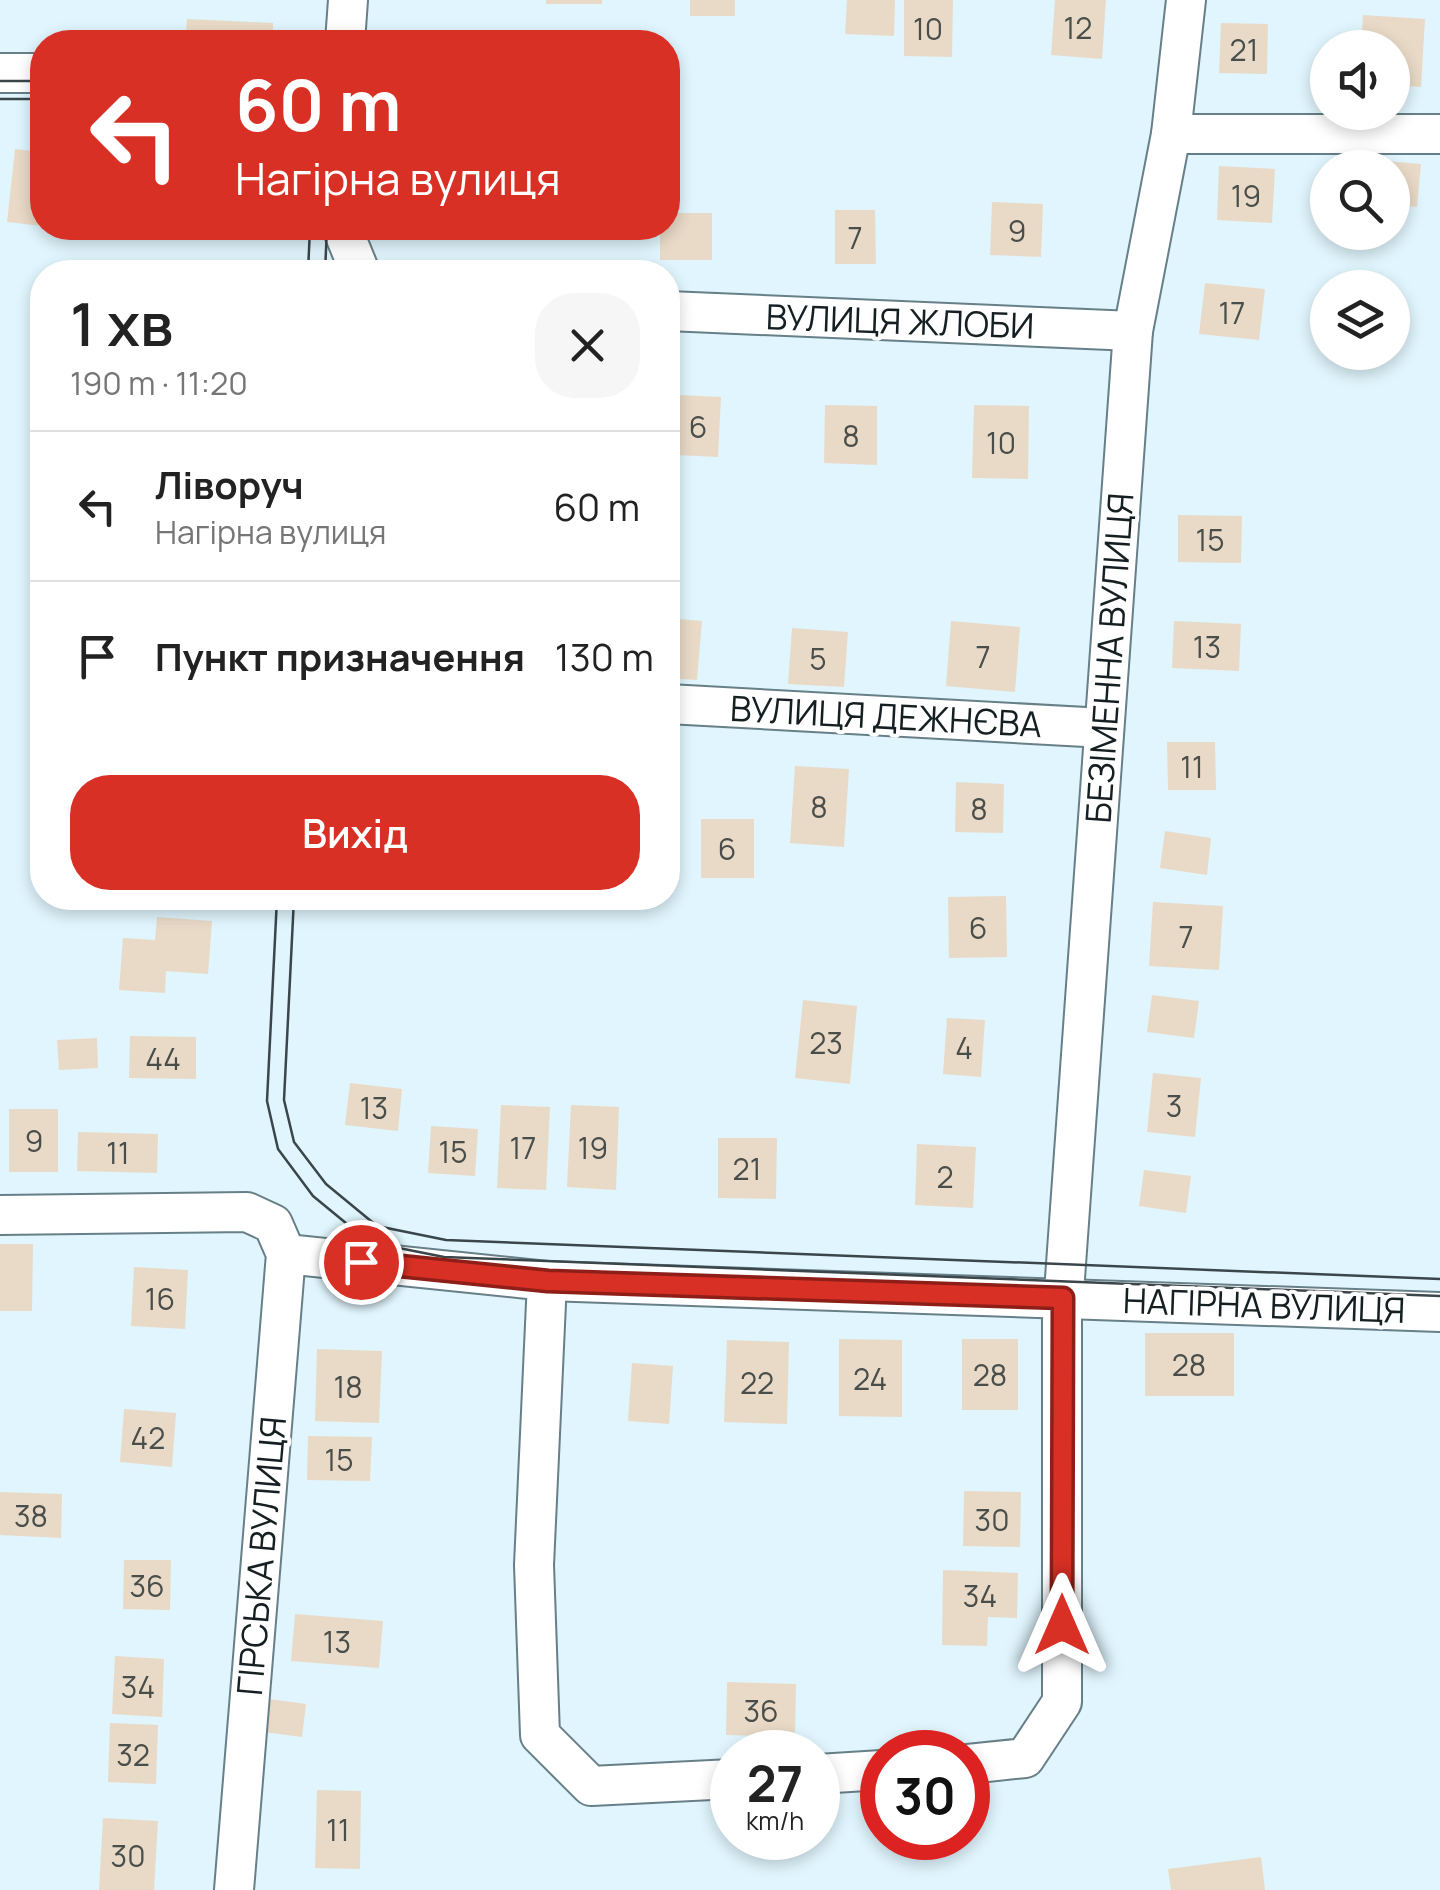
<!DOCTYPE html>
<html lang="uk">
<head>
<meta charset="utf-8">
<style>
	body { margin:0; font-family:Manrope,sans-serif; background:#f6f6f6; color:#222; height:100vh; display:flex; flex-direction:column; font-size:38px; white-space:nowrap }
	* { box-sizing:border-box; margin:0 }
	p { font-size:32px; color:#767676 }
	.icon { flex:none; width:55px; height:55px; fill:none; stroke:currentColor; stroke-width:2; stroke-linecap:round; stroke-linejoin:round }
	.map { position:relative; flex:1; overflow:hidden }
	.side { position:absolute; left:30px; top:260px; width:650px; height:650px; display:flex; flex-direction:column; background:#fff; border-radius:40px; box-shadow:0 5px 15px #0003 }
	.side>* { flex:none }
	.banner { position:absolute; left:30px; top:30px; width:650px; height:210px; border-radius:40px; box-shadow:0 5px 15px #0003; background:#d93025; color:#fff; overflow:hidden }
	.tools { position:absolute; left:1310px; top:30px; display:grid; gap:20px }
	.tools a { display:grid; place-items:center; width:100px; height:100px; border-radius:50%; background:#fff; box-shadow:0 5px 15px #0003; font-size:50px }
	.speed { position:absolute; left:710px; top:1730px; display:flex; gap:20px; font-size:50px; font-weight:700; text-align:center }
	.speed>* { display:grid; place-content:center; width:130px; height:130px; border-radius:50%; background:#fff; box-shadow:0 5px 15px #0003; line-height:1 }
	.speed small { font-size:25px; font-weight:400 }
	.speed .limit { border:15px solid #d22; background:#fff; color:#111 }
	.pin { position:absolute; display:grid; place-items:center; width:85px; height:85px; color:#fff; margin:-42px; border:5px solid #fff; border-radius:50%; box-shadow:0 2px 10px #0007 }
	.me { position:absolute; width:110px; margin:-55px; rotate:0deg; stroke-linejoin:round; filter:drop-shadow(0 0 8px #0008) }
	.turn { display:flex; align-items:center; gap:35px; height:210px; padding:0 40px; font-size:45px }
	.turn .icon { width:130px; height:130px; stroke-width:2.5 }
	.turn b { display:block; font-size:70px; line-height:85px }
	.round { display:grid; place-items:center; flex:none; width:105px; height:105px; border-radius:40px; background:#f6f6f6 }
	.summary { display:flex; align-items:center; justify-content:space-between; height:170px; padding:0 40px }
	h1 { font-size:60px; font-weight:600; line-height:75px }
	.cta { display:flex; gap:20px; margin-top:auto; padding:20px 40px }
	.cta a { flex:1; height:115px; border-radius:40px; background:#d93025; color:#fff; font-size:40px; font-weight:600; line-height:115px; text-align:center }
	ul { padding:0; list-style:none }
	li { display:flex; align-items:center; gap:30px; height:150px; padding:0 40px; border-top:2px solid #e0e0e0 }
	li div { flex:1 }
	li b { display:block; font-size:38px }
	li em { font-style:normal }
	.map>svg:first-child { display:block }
	.building { fill:#e9dac7 }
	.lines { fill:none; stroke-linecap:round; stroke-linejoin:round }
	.minor-casing { stroke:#677f88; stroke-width:42 }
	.minor { stroke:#fff; stroke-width:38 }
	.tram { stroke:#3a464a; stroke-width:2.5 }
	.route-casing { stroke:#8d1f18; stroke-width:25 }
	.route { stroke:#d93025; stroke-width:18 }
	.labels { text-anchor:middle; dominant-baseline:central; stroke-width:8; stroke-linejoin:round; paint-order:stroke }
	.number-label { font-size:30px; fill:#4a4e4b }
	.street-label { font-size:35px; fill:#151f22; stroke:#fefefe }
</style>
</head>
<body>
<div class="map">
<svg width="1440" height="1890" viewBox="0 0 1440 1890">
	<rect width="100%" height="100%" fill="#e0f5fd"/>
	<g class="building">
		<rect x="546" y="0" width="56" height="4"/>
		<rect x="690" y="0" width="45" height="16"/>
		<path d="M847 0H895L894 36 845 34Z"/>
		<path d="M904 0H953L952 57 904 56Z"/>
		<path d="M1055 0H1106L1102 59 1051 55Z"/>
		<path d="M1363 15 1425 19 1421 87 1392 85V48H1361Z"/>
		<path d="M187 19 273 23V42H136L137 30 186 32Z"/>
		<path d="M1221 23 1268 24 1267 74 1219 73Z"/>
		<path d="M15 149 42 152V226L7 222Z"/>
		<path d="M1374 160 1421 164 1417 207 1392 205V168H1374Z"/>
		<path d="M1219 166 1275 169 1272 223 1217 220Z"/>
		<path d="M992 202 1043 204 1041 257 990 255Z"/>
		<path d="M835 210H875L876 264H835Z"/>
		<path d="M668 213H712V260H660V228H668Z"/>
		<path d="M1205 283 1265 289 1259 340 1199 334Z"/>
		<path d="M678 395 721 397 718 457 676 455Z"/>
		<path d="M825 405 877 406V465L824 463Z"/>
		<path d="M974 405 1029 406 1028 479 972 478Z"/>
		<path d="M1178 515 1242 516 1241 563 1178 562Z"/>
		<path d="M668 618 702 621 697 680 668 678Z"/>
		<path d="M951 621 1020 627 1015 692 946 686Z"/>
		<path d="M1174 621 1241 624 1239 671 1172 668Z"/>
		<path d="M792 628 848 632 844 687 788 684Z"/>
		<path d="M1167 742H1215L1216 790H1168Z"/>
		<path d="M795 766 849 769 844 847 790 843Z"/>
		<path d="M956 782 1004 784 1003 833 955 832Z"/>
		<rect x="701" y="819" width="53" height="59"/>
		<path d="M1165 831 1211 838 1207 875 1160 868Z"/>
		<path d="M1006 896 1007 957 949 958 948 897Z"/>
		<path d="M1153 902 1223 906 1219 970 1149 966Z"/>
		<path d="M157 917 212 921 208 974 166 971 165 993 119 990 123 938 155 940Z"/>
		<path d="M1152 995 1199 1001 1194 1038 1147 1032Z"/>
		<path d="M803 1000 857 1006 850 1084 795 1078Z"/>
		<path d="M947 1018 985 1020 981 1077 943 1074Z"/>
		<path d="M130 1036 196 1037V1079L129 1078Z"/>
		<path d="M97 1038 98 1068 59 1070 57 1040Z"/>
		<path d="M1153 1073 1201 1078 1195 1137 1147 1132Z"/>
		<path d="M350 1083 402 1089 398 1131 345 1125Z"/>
		<path d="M501 1105 550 1107 546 1190 497 1188Z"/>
		<path d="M571 1105 619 1107 616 1190 567 1187Z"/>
		<rect x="9" y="1109" width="49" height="63"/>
		<path d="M431 1126 478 1129 475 1176 428 1173Z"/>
		<path d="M78 1132 158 1134 157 1173 77 1171Z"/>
		<path d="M718 1138H777L776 1199 718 1198Z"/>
		<path d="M917 1144 976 1147 973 1208 915 1205Z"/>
		<path d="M1144 1170 1191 1176 1186 1213 1139 1206Z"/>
		<path d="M0 1244H33L32 1311H0Z"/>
		<path d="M134 1267 188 1270 185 1329 131 1326Z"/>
		<rect x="1145" y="1333" width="89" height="63"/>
		<path d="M839 1339 902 1340V1417L839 1416Z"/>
		<rect x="962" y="1339" width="56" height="71"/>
		<path d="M727 1340 789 1342 787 1424 724 1422Z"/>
		<path d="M317 1349 382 1351 379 1423 315 1421Z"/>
		<path d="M632 1363 673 1366 669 1424 628 1421Z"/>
		<path d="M124 1409 176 1413 172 1467 120 1462Z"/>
		<path d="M308 1436 372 1437 370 1481 307 1480Z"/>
		<path d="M964 1491 1021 1492 1020 1547 963 1546Z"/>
		<path d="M0 1492 62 1494 61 1538 0 1535Z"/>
		<path d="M124 1560H171L170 1610 123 1609Z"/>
		<path d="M943 1570 1018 1573 1017 1618 988 1617 987 1646 942 1645Z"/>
		<path d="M295 1614 383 1621 379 1668 291 1661Z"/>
		<path d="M115 1656 164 1659 162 1717 112 1714Z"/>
		<path d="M727 1682 796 1684 795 1737 726 1735Z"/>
		<path d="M269 1699 306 1704 302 1737 264 1732Z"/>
		<path d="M110 1723 158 1725 156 1784 108 1782Z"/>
		<path d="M317 1790 361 1791 360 1869 315 1868Z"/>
		<path d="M103 1818 158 1821 154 1890H99Z"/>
		<path d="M1261 1857 1265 1890H1171L1168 1869Z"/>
	</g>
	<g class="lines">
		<defs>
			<g id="minor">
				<path d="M345 42 348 0"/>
				<path d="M0 73H35"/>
				<path d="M1171 134H1440"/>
				<path d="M342 228 360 272"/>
				<path d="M668 311 1133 331"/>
				<path d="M668 704 1104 728"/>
				<path d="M0 1215 247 1212 273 1224 286 1254 234 1890"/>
				<path d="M286 1254 547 1281 1440 1312"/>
				<path d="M547 1281 534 1565 540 1735 591 1786 732 1779"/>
				<path d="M968 1764 1025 1758 1062 1702V1320L1133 331 1171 134 1186 0"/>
				<path d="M818 1774 882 1770"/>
			</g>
		</defs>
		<use href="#minor" class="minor-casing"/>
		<use href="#minor" class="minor"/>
		<g class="tram">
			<path d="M0 81H42"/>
			<path d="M0 99H42"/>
			<path d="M308 272 310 228"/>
			<path d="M325 272 327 228"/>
			<path d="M277 898 267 1101 278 1149 313 1196 369 1242 444 1257 1440 1296"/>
			<path d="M294 898 284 1100 294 1142 326 1184 377 1226 446 1240 1440 1279"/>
		</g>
	</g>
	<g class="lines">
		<defs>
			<path id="route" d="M361 1262 548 1281 1063 1298 1062 1625"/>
		</defs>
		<use href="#route" class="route-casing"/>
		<use href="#route" class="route"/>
	</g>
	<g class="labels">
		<g class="number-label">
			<text x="1078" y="27">12</text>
			<text x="928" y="28">10</text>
			<text x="1244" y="49">21</text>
			<text x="1246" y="195">19</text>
			<text x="1017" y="230">9</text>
			<text x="855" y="237">7</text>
			<text x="1232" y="312">17</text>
			<text x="698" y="426">6</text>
			<text x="851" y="435">8</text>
			<text x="1001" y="442">10</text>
			<text x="1210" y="539">15</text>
			<text x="1207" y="646">13</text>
			<text x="983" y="656">7</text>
			<text x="818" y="658">5</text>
			<text x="1192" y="766">11</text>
			<text x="819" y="806">8</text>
			<text x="979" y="808">8</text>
			<text x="727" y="848">6</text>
			<text x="978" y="927">6</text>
			<text x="1186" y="936">7</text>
			<text x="826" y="1042">23</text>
			<text x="964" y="1047">4</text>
			<text x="163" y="1058">44</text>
			<text x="1174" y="1105">3</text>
			<text x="374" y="1107">13</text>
			<text x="34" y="1140">9</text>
			<text x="523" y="1147">17</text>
			<text x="593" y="1147">19</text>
			<text x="453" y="1151">15</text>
			<text x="118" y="1152">11</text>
			<text x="747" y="1168">21</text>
			<text x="945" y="1176">2</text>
			<text x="160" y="1298">16</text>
			<text x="1189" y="1364">28</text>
			<text x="990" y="1374">28</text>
			<text x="870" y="1378">24</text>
			<text x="757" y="1382">22</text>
			<text x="348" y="1386">18</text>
			<text x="148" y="1437">42</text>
			<text x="339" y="1459">15</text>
			<text x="31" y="1515">38</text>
			<text x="992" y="1519">30</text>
			<text x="147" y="1585">36</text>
			<text x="980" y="1595">34</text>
			<text x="337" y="1641">13</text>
			<text x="138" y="1686">34</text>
			<text x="761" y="1710">36</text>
			<text x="133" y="1754">32</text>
			<text x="338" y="1829">11</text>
			<text x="128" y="1855">30</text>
		</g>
		<g class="street-label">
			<text transform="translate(900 321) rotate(2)">ВУЛИЦЯ ЖЛОБИ</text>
			<text transform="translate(1109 658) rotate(-86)">БЕЗІМЕННА ВУЛИЦЯ</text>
			<text transform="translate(886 716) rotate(3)">ВУЛИЦЯ ДЕЖНЄВА</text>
			<text transform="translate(1264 1305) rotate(2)">НАГІРНА ВУЛИЦЯ</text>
			<text transform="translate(261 1556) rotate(-85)">ГІРСЬКА ВУЛИЦЯ</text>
		</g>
	</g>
</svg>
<div class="tools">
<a><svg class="icon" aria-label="sound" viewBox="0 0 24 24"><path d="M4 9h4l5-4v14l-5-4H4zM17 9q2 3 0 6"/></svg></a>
<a><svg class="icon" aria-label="search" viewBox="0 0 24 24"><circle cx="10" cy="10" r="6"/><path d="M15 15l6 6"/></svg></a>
<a><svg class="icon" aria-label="layers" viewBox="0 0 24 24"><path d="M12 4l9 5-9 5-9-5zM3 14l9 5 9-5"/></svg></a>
</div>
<div class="speed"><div>27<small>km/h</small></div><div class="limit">30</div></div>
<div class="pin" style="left:361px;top:1262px;background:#d93025"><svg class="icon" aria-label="arrive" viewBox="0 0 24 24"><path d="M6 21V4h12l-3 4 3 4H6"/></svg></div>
<svg class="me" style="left:1062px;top:1625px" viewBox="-20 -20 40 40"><path d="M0-17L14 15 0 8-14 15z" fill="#d93025" stroke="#fff" stroke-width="4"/></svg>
<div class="banner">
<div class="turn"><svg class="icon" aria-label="left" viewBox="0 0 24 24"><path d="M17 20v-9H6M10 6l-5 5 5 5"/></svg><div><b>60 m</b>Нагірна вулиця</div></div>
</div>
<section class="side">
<div class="summary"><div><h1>1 хв</h1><p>190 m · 11:20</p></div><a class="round"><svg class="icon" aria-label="close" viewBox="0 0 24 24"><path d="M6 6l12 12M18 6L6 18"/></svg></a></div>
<ul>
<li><svg class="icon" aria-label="left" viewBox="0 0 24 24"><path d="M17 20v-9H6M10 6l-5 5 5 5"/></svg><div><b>Ліворуч</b><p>Нагірна вулиця</p></div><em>60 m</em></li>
<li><svg class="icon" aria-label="arrive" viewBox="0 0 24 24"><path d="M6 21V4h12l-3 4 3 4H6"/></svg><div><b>Пункт призначення</b></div><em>130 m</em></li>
</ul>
<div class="cta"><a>Вихід</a></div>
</section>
</div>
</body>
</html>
